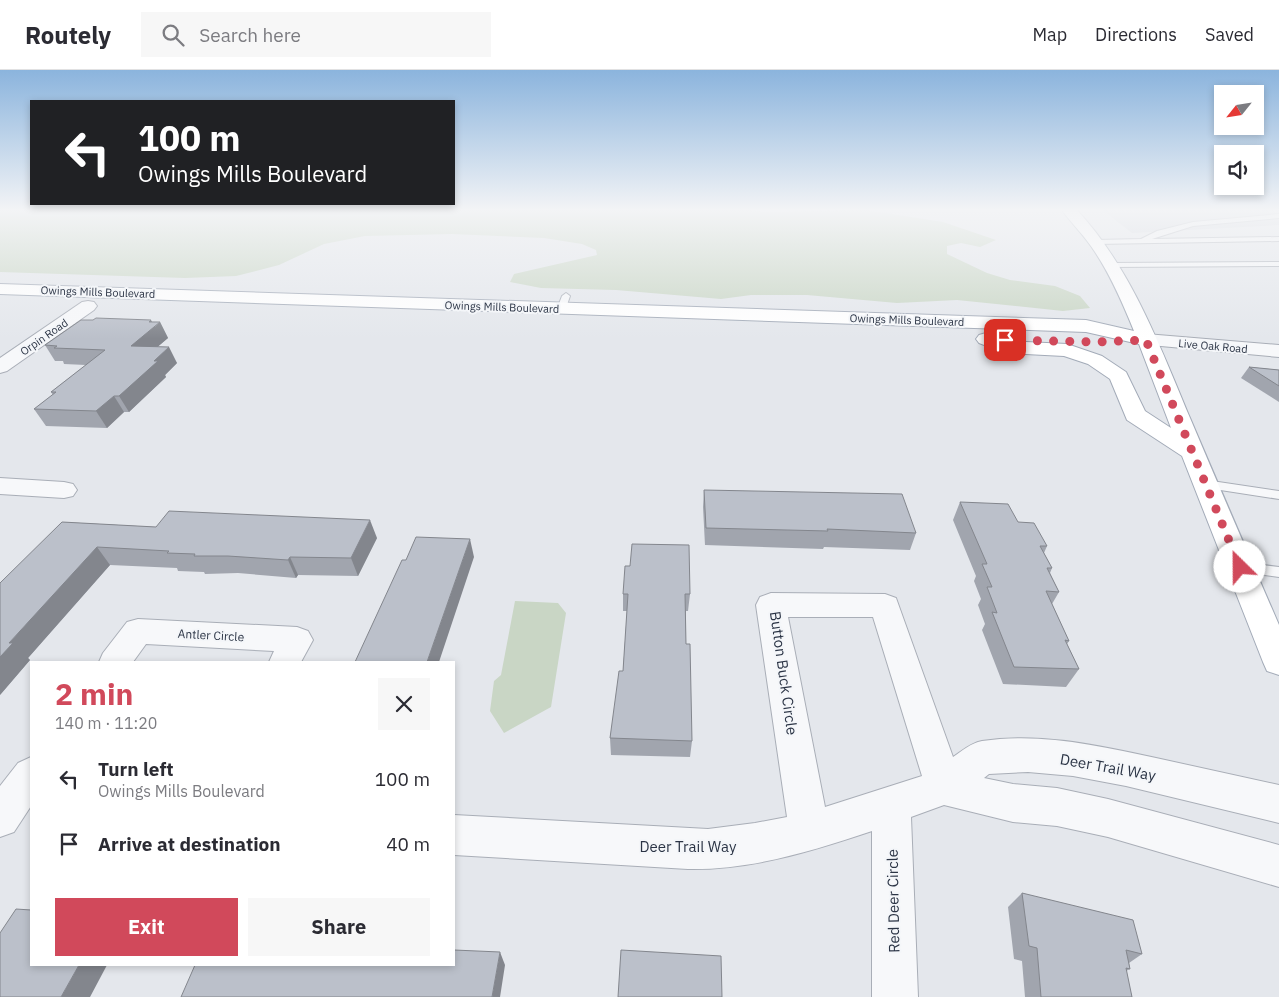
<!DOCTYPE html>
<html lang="en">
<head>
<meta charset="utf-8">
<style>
	body { margin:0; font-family:"IBM Plex Sans",sans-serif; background:#f7f7f7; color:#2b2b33; height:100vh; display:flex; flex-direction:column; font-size:19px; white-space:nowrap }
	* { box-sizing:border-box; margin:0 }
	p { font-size:16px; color:#7c7c81 }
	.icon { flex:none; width:28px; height:28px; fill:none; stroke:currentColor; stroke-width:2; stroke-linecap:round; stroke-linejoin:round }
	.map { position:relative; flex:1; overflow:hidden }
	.sheet { position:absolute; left:30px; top:591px; width:425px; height:305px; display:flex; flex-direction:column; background:#fff; border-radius:0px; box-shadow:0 2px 8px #0003 }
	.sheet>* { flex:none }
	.banner { position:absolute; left:30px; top:30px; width:425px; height:105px; border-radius:0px; box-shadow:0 2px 8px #0003; background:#202124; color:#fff; overflow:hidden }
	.needle { width:32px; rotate:240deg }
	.buttons { position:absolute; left:1214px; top:15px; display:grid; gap:10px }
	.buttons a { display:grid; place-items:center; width:50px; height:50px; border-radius:0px; background:#fff; box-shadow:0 2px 8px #0003; font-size:25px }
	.pin { position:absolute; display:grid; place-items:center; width:42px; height:42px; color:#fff; margin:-21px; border-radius:10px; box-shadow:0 2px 8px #0006 }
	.me { position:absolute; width:55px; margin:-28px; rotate:337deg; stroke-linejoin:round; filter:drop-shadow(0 0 4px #0008) }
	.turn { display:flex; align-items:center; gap:18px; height:105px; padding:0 25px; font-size:22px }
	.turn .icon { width:65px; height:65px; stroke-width:2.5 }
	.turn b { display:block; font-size:35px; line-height:42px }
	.round { display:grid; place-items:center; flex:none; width:52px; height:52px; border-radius:0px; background:#f7f7f7 }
	.head { display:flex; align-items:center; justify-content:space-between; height:85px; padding:0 25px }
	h1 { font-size:30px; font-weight:700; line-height:38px; color:#d1495b }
	.button { display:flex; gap:10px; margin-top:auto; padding:10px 25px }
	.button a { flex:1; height:58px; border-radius:0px; background:#d1495b; color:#fff; font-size:20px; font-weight:700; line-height:58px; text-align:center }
	.button a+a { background:#f7f7f7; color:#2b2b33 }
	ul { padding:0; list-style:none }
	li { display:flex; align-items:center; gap:15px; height:65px; padding:0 25px }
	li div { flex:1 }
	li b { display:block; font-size:19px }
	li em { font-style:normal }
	header { display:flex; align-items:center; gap:30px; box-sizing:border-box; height:70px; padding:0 25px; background:#fff; border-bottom:1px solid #e1e1e2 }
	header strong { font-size:24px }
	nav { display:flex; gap:28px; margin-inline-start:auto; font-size:18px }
	.search { width:350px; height:45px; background:#f7f7f7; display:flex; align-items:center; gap:12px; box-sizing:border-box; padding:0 18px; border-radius:0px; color:#7c7c81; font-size:19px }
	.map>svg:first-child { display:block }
	.built { fill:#d2d6de }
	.green { fill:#c9d6c5 }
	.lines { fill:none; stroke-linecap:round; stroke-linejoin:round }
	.lane-casing { stroke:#a9aeb7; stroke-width:2 }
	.street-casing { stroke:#a9aeb7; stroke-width:2 }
	.primary-casing { stroke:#a3abb8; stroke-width:2 }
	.lane { fill:#f7f8fa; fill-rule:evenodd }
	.street { fill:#f7f8fa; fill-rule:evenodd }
	.primary { fill:#fff; fill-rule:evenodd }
	.wall { fill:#a1a5ae }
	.shaded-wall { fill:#83868d }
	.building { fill:#bbc0ca; stroke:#83868d }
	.route { stroke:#d1495b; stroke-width:9; stroke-dasharray:0 16.2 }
	.labels { text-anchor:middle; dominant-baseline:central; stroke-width:4; stroke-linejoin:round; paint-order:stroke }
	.far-street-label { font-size:11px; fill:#2b3445; stroke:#f4f6f9 }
	.street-label { font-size:12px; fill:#2b3445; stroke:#f4f6f9 }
	.near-street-label { font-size:15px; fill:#2b3445; stroke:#f4f6f9 }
</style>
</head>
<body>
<header>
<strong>Routely</strong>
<div class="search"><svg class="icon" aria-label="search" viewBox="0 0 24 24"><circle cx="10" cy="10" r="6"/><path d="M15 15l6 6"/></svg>Search here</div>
<nav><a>Map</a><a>Directions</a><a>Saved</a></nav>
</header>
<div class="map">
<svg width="1279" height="927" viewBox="0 0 1279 927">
	<rect width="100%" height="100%" fill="#e4e7ec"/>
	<path class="built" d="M1101 139H1279V155L1132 163Z"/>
	<g class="green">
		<path d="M0 139H743L767 142 866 140 943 152 996 170 980 177 961 173 947 176V184L987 203 1010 210 1055 216 1080 226 1090 238 1063 241 957 230 897 233 807 225H751L721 229 616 220 541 218 510 212 514 204 597 185 596 180 582 174 544 168 452 164 365 166 324 174 279 195 236 206 185 208 0 202Z"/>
		<path d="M515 531 558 533 566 543 551 637 504 663 490 641 494 611 501 605Z"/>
	</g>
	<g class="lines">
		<defs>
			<g id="lane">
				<path d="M1279 144V148L1193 156 1152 169 1279 167V171L1096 174 1092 172 1096 170 1141 169 1157 161 1193 152Z"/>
				<path d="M1279 192V196L1111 197 1107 195 1111 193Z"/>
				<path d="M566 223 570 226 565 241H559L557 239 562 226Z"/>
				<path d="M1205 410 1279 421V429L1201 417 1199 414 1201 411Z"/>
				<path d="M1239 492 1279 497V507L1234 501 1232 497 1234 493Z"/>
			</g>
			<g id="street">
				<path d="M88 231 94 232 97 236 94 240 7 301 0 303V288L82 232Z"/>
				<path d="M1146 264 1279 275V287L1139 274 1136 270 1139 266Z"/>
				<path d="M0 408 64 412 73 414 77 420 73 426 64 428 0 424Z"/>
				<path d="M771 523 885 524 896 528 953 687C962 681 971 673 982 671 1040 662 1100 676 1156 688 1197 697 1238 706 1279 715V753L1126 716 1073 706 1028 702 989 704 984 708 1013 714 1057 718 1108 729 1279 775V817L1108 767 1057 756 1013 752 944 735 911 747 918 927H872V761C812 781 752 800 688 799L454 785V745L708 759 755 753 787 747 756 535 760 527ZM788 547H873L922 706 825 737Z"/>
				<path d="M138 549 297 557 308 561 313 570 301 592H269L274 581 146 574 133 592H99L103 583 127 552Z"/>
				<path d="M31 687V736L14 762 0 767V716L18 693Z"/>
			</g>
			<path id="primary" d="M1061 139H1076C1131 198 1159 274 1190 348 1219 417 1249 486 1279 555V605L1267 601 1263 592 1182 386 1127 350 1110 309 1088 294 1064 286 1005 283 979 273 976 269 979 265 986 263 1008 271 1067 274 1102 286 1126 302 1145 341 1171 358 1139 274 1086 262 0 224V214L1086 250 1134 261C1123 234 1111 206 1095 182 1085 166 1072 154 1061 139Z"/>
		</defs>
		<use href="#lane" class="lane-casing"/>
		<use href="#street" class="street-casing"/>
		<use href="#primary" class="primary-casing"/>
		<use href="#lane" class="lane"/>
		<use href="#street" class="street"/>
		<use href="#primary" class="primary"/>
	</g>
	<g class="wall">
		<path d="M93 250 160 252 168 268 157 277 177 293 165 305 166 307 129 342H124L107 358 46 356 34 339 53 325 51 322 86 295 64 294 63 291H55L45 275Z"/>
		<path d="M1249 297 1279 300V332L1241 308Z"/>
		<path d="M704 420 916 463 910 480 824 477 823 479 705 475 703 437Z"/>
		<path d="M960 432 1018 452 1047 476 1044 483 1052 498 1050 503 1059 522 1052 534 1069 571 1067 574 1079 599 1066 617 1003 614 982 560 985 554 978 535 981 529 974 511 976 506 953 450Z"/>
		<path d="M62 452 156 457 377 468 358 506 298 505 296 508 238 503 205 504 204 502 178 501 177 498 110 495 28 588 30 590 0 625Z"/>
		<path d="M623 524H690L688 541H686V574L692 671 690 687 611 685 610 668 623 601 627 541H623Z"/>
		<path d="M1022 823 1142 884 1129 893 1130 899 1126 901 1132 927H1025L1022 891 1014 889 1008 837Z"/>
	</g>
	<g class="shaded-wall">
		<path d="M151 250 155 257 160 252 168 268 140 292 131 276 149 252Z"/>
		<path d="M169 277 177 293 165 305 166 307 129 342 119 326 154 291Z"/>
		<path d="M114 326 124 342 107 358 96 341Z"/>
		<path d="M370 450 377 468 358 506 351 488Z"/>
		<path d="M470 469 474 487 439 592H427Z"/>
		<path d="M97 477 110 495 28 588 30 590 0 625V587L9 573Z"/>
		<path d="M290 487 298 505 296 508 288 490Z"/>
		<path d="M500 882 505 895 500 927H492Z"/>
		<path d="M79 895H107L90 927H61Z"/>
	</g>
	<g class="building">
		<path d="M96 248 151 250 149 252H160L131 276 169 277 154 291H158L119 326H114L96 341 34 339 56 322H51L105 280 54 278 57 276 45 275 81 250H93Z"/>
		<path d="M1249 297 1279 300V316Z"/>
		<path d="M704 420 902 424 916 463 827 459 828 461 706 458Z"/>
		<path d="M960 432 1008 434 1018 452 1034 453 1047 476H1040L1052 498H1047L1059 522 1046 521 1069 571 1065 570 1079 599 1014 597 992 542 997 543 987 517H992L982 494H987Z"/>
		<path d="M169 441 370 450 351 488 290 487 288 490 228 486H194L195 484 167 483 169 481 97 477 9 573H13L0 587V513L62 452 156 457Z"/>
		<path d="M416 467 470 469 427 592H355L402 490H406Z"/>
		<path d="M632 474 689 475 690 524H685L686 574H690L692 671 610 668 619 601H623L628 524H623L625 496H630Z"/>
		<path d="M1022 823 1133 850 1142 884 1126 880 1130 899 1126 898 1132 927H1041L1037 878 1029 876Z"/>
		<path d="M16 839 31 840V895H79L61 927H0V863Z"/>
		<path d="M454 880 500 882 492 927H181L195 895H454Z"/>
		<path d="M621 880 721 886 722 927H618Z"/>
	</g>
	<linearGradient id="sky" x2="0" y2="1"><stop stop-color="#8bb4dd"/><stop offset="0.52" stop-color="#f3f4f6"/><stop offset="1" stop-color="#f3f4f6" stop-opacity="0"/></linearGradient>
	<rect width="1279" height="269" fill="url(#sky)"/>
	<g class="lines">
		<path class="route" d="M1005 270 1096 272 1146 270 1240 497"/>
	</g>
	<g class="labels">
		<g class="far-street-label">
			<text transform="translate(98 222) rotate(2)">Owings Mills Boulevard</text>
			<text transform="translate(502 237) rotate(2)">Owings Mills Boulevard</text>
			<text transform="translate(907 250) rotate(2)">Owings Mills Boulevard</text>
			<text transform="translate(44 267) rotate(-35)">Orpin Road</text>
			<text transform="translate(1213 276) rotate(5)">Live Oak Road</text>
		</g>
		<g class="street-label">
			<text transform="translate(211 565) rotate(3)">Antler Circle</text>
		</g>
		<g class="near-street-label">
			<text transform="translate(784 603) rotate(82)">Button Buck Circle</text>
			<text transform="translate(1108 697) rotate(10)">Deer Trail Way</text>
			<text x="688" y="776">Deer Trail Way</text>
			<text transform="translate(893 831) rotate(-91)">Red Deer Circle</text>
		</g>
	</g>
</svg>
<div class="buttons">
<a><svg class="needle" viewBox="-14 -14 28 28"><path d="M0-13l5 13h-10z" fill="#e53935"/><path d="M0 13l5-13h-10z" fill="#7c7c81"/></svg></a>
<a><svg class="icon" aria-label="sound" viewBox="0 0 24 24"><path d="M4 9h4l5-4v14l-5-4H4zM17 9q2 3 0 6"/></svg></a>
</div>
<div class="pin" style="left:1005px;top:270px;background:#d93025"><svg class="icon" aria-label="arrive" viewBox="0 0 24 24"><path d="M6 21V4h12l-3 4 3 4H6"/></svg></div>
<svg class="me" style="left:1240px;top:497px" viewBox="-20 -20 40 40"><circle r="19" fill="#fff"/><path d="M0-13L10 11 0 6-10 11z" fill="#d1495b"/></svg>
<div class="banner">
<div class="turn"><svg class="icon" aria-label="left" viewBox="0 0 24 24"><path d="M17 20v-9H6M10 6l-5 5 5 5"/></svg><div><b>100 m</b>Owings Mills Boulevard</div></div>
</div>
<section class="sheet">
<div class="head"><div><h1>2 min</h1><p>140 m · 11:20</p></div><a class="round"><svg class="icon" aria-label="close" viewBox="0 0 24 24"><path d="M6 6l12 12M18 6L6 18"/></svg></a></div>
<ul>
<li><svg class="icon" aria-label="left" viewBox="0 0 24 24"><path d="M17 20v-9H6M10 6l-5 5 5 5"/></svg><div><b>Turn left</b><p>Owings Mills Boulevard</p></div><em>100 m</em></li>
<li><svg class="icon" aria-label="arrive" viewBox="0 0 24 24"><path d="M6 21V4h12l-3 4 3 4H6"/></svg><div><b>Arrive at destination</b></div><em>40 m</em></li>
</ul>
<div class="button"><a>Exit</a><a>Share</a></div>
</section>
</div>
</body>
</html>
